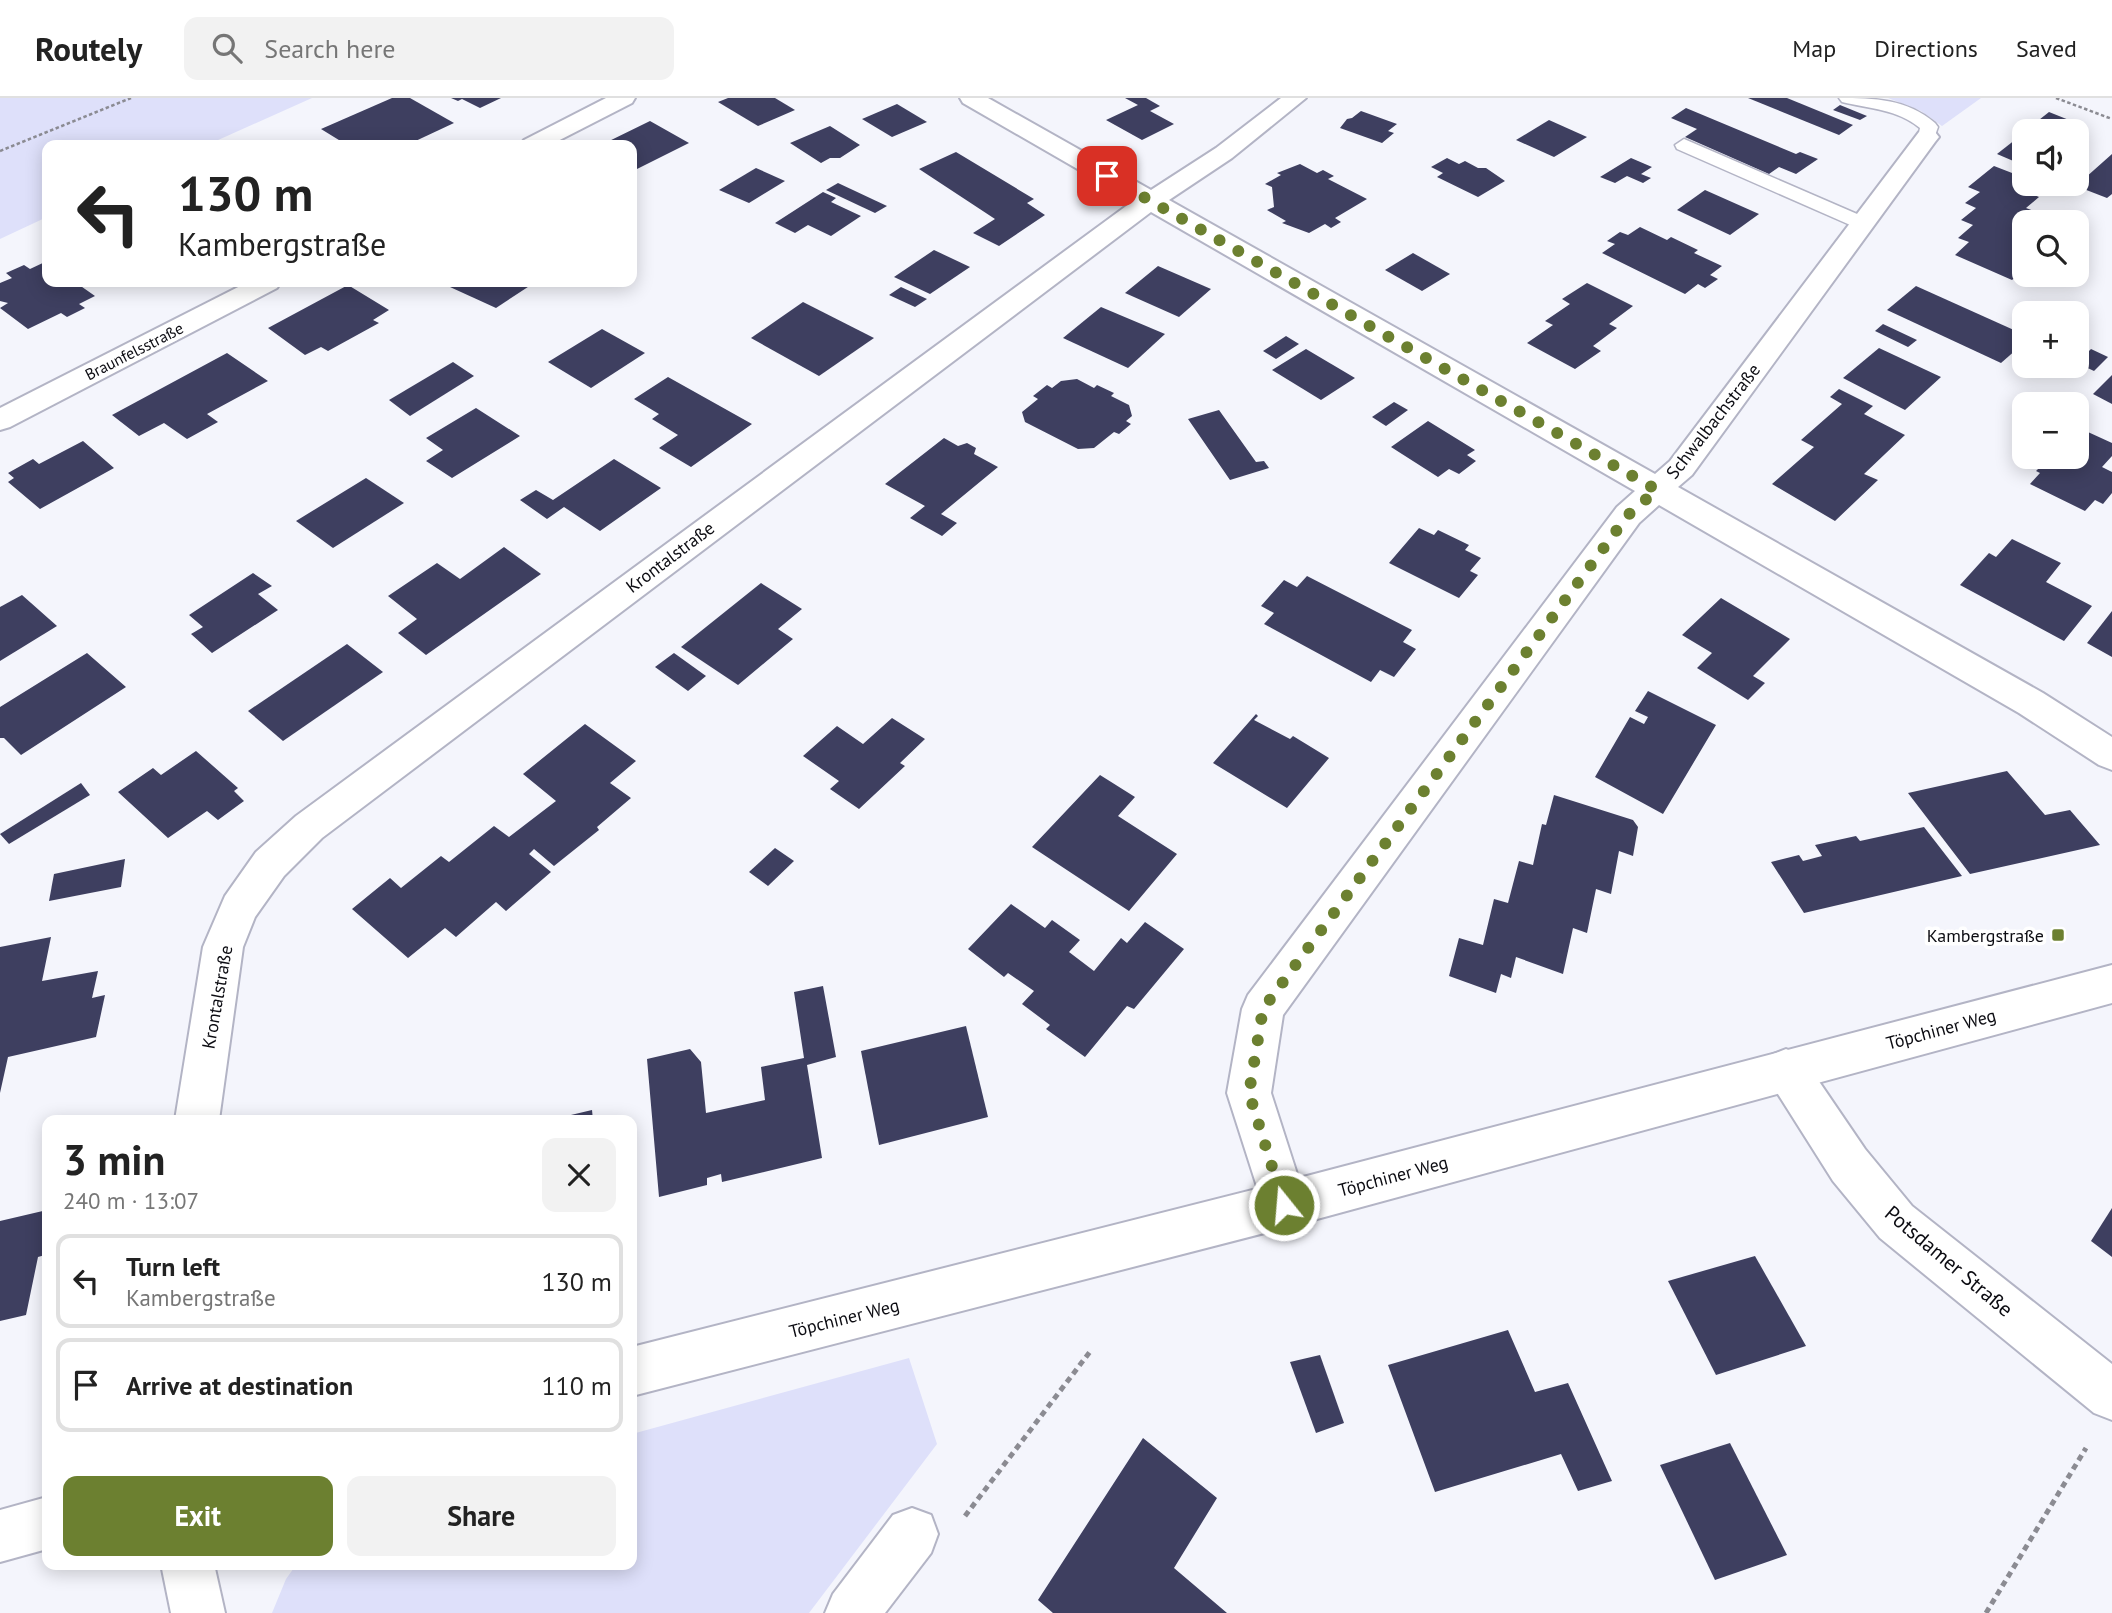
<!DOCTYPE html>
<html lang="en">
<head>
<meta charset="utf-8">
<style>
	body { margin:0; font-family:"PT Sans",sans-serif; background:#f2f2f2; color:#222; height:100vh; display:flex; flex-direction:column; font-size:26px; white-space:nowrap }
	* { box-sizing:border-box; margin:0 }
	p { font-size:23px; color:#767676 }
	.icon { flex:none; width:38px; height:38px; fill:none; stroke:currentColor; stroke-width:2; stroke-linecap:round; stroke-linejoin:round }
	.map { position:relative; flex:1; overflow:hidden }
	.details { position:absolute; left:42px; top:1017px; width:595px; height:455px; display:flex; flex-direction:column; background:#fff; border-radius:14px; box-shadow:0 4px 18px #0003 }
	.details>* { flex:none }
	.hud { position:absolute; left:42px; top:42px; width:595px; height:147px; border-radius:14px; box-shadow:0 4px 18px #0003; background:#fff; color:#222; overflow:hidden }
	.tools { position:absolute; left:2012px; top:21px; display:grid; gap:14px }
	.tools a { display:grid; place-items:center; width:77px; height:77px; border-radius:14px; background:#fff; box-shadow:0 4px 18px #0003; font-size:35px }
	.pin { position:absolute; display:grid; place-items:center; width:60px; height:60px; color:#fff; margin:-30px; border-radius:14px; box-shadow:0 4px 10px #0006 }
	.me { position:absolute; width:77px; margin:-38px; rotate:343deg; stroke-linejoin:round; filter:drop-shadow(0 0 5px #0008) }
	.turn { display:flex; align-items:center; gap:24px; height:147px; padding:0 21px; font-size:32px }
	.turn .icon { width:91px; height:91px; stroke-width:2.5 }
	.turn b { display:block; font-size:49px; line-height:60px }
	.round { display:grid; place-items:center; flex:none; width:74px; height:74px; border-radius:14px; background:#f2f2f2 }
	.overview { display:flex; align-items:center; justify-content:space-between; height:119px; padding:0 21px }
	h1 { font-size:42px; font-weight:600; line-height:52px }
	.cta { display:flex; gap:14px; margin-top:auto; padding:14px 21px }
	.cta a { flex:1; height:80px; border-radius:14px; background:#6c8030; color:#fff; font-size:28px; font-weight:600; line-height:80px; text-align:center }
	.cta a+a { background:#f2f2f2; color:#222 }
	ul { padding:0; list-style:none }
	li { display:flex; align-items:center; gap:21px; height:94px; margin:0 14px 10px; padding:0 7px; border:4px solid #e0e0e0; border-radius:14px }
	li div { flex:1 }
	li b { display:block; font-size:26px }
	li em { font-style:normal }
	header { display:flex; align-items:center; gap:42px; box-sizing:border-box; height:98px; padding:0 35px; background:#fff; border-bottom:2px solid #e0e0e0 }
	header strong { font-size:33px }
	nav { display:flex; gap:38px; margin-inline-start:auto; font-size:24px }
	.search { width:490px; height:63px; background:#f2f2f2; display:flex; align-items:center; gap:18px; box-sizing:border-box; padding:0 24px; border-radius:14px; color:#767676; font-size:26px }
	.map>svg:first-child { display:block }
	.green { fill:#dee0fa }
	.building { fill:#3e3f60 }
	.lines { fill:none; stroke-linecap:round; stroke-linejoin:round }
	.lane-casing { stroke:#b3b4c5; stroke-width:3 }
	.street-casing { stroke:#b3b4c5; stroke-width:4 }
	.secondary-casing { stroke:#b3b4c5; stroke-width:4 }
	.path-far1 { stroke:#8b8b92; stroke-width:2.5; stroke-dasharray:3.5 2.5; stroke-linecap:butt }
	.path { stroke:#8b8b92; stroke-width:5; stroke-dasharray:6 4.5; stroke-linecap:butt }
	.lane { fill:#fff; fill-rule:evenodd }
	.street { fill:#fff; fill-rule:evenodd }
	.secondary { fill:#fff; fill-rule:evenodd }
	.route { stroke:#6c8030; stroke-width:12; stroke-dasharray:0 21.6 }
	.poi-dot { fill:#6c8030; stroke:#fff; stroke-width:2.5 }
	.labels { text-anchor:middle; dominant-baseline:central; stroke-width:7; stroke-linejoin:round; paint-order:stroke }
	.far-street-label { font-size:16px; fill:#0c0c12; stroke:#fff }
	.street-label { font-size:18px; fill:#0c0c12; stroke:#fff }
	.poi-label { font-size:18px; fill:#0c0c12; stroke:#fff; text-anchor:end }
	.near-street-label { font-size:21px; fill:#0c0c12; stroke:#fff }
</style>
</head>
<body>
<header>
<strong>Routely</strong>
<div class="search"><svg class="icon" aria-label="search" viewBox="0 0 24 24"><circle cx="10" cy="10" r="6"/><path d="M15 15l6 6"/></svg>Search here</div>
<nav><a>Map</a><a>Directions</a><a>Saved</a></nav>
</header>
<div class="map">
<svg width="2112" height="1515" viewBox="0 0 2112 1515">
	<rect width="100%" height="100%" fill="#f4f5fc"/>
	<g class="green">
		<path d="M0 0H312L207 47H47V119L0 141Z"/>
		<path d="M1888 0H1981L1942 28 1921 13Z"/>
		<path d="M909 1260 937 1346 809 1515H272L286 1481 296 1467 632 1466V1336Z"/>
	</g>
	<g class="building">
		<path d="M392 0H410L454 25 407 47H347L321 31Z"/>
		<path d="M451 0H501L480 10 462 1 458 3Z"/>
		<path d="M728 0H775L795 12 758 28 718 4Z"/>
		<path d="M1125 0H1146L1160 8 1150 13 1174 26 1142 42 1106 22 1138 7Z"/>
		<path d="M1748 0H1787L1853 27 1839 37Z"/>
		<path d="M897 6 927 24 892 39 862 21Z"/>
		<path d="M1840 7 1867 18 1860 22 1833 12Z"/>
		<path d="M1686 10 1796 56 1800 54 1818 61 1796 76 1779 69 1769 76 1685 39 1697 31 1671 20Z"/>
		<path d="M1361 13 1397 26 1388 33 1394 35 1382 45 1340 30 1347 21 1352 20Z"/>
		<path d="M2049 14 2079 26 2069 33H2025Z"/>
		<path d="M1549 22 1587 39 1554 59 1516 42Z"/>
		<path d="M650 23 689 45 635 72 632 70V47H601Z"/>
		<path d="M830 28 860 47 840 60H830L821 65 790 45Z"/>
		<path d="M2025 34V68L1997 56Z"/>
		<path d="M956 54 1034 101 1027 105 1045 117 999 148 973 135 995 121 919 71Z"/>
		<path d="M2112 56V96L2107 100 2076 88Z"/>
		<path d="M1447 60 1459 66 1465 63 1478 70H1486L1505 83 1478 99 1437 79 1443 75 1431 69Z"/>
		<path d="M1631 60 1652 69 1641 76 1651 80 1643 85 1627 78 1615 85 1600 79Z"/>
		<path d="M1300 66 1317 75 1323 72 1334 78 1328 81 1367 101 1335 120 1341 124 1331 130 1325 126 1309 135 1282 125 1286 123 1267 112 1274 109 1272 89 1265 86 1281 77 1277 75Z"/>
		<path d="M1994 68 2025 80 2015 89 2039 99 2026 110 2037 114 2023 127 2025 140 2019 145 2025 147V154L2016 162 2025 166V171L2012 182 1955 157 1969 144 1958 140 1973 127 1961 122 1976 110 1965 105 1980 94 1968 89Z"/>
		<path d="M756 70 785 83 749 105 719 92Z"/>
		<path d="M838 85 887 108 875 115 826 92Z"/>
		<path d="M1705 92 1759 116 1730 137 1677 112Z"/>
		<path d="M823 94 836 100 831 104 861 118 831 138 808 127 795 135 775 125Z"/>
		<path d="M1640 129 1667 142 1671 139 1698 152 1694 155 1722 168 1710 177 1718 181 1705 190 1698 186 1685 196 1602 155 1615 146 1607 143 1620 134 1628 137Z"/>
		<path d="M934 152 970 169 930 196 894 179Z"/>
		<path d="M1413 155 1450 176 1422 193 1385 172Z"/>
		<path d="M47 163V184H75L95 198 79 206 85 210 67 219 61 215 28 231 0 210 8 205 0 203V185L12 180 6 175 24 167 30 171Z"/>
		<path d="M1158 168 1211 191 1179 219 1125 195Z"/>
		<path d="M458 184H530L534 185 496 210 450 189Z"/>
		<path d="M1587 185 1633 208 1609 226 1617 230 1593 248 1601 253 1575 271 1527 245 1553 227 1545 223 1570 206 1562 201Z"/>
		<path d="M348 187 389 212 373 222 379 225 328 253 321 249 305 257 268 230Z"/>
		<path d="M1916 188 2025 237V244L2001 265 1887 212Z"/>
		<path d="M901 189 927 201 915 209 889 197Z"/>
		<path d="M803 204 874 240 819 278 751 240Z"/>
		<path d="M1101 209 1165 236 1128 270 1063 240Z"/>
		<path d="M1883 226 1917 242 1908 249 1875 233Z"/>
		<path d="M602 231 645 255 591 290 548 264Z"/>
		<path d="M1286 238 1299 246 1276 261 1263 253Z"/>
		<path d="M1879 250 1941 279 1905 312 1843 280Z"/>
		<path d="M1306 251 1355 280 1321 302 1272 272Z"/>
		<path d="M2091 251 2108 259 2094 273 2077 265Z"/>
		<path d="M227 255 268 283 207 316 218 324 187 341 164 325 139 338 112 317Z"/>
		<path d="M453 264 474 278 410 318 389 302Z"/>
		<path d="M2112 277V306L2093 296Z"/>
		<path d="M668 279 752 326 691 369 659 350 678 337 652 321 659 316 634 301Z"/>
		<path d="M1077 281 1094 290 1097 287 1114 295 1111 298 1129 307 1132 318 1126 323 1131 326 1119 336 1114 334 1094 350 1078 351 1025 324 1022 314 1038 301 1033 298 1047 287 1052 290 1061 283Z"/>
		<path d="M1839 291 1873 308 1864 316 1905 337 1864 376 1878 382 1835 423 1772 386 1814 349 1801 342 1842 306 1830 299Z"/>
		<path d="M1394 304 1408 312 1386 328 1372 319Z"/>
		<path d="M476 310 520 338 452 380 426 363 443 352 426 340Z"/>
		<path d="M1219 312 1256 364 1264 363 1269 370 1230 382 1188 321Z"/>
		<path d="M1428 323 1475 352 1467 357 1476 363 1459 376 1449 371 1438 379 1391 349Z"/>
		<path d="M2077 329 2112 345V358L2102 369 2112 374V395L2103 406 2095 402 2085 413 2030 386 2040 375 2036 373 2050 359H2077Z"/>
		<path d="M944 340 958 348 967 345 976 350 974 356 998 369 941 416 957 425 942 438 910 420 925 408 885 386Z"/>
		<path d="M83 343 114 370 40 411 8 384 14 380 8 375 33 361 39 366Z"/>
		<path d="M614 361 661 390 600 433 564 409 547 421 520 402 536 392 553 402Z"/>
		<path d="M366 380 404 405 333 450 296 423Z"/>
		<path d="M1419 430 1434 437 1438 432 1469 447 1465 452 1481 460 1470 473 1478 477 1459 500 1389 465Z"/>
		<path d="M2012 441 2061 465 2046 484 2092 508 2064 543 1960 487 1989 455 1996 459Z"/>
		<path d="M504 449 541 476 426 557 398 535 417 521 388 498 437 465 460 481Z"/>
		<path d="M253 475 272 488 258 496 278 512 212 555 191 536 203 529 189 517Z"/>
		<path d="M1307 478 1412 532 1403 544 1416 551 1394 579 1380 572 1371 584 1264 526 1274 515 1261 508 1284 482 1297 489Z"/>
		<path d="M761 485 802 511 778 531 793 541 738 587 681 549Z"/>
		<path d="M22 497 57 528 0 563V509Z"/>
		<path d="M1721 500 1790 541 1753 578 1765 585 1748 602 1697 570 1712 555 1682 537Z"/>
		<path d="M2112 513V559L2087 545Z"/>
		<path d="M347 546 383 574 283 643 248 613Z"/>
		<path d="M87 555 126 589 21 657 4 640H0V609Z"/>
		<path d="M674 555 706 578 688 593 655 569Z"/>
		<path d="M1648 593 1716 627 1663 716 1595 679 1630 619 1644 626 1648 619 1635 613Z"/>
		<path d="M1256 616 1258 618 1254 622 1290 641 1293 638 1329 660 1287 710 1213 665Z"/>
		<path d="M892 620 925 641 900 665 905 668 859 711 830 691 839 683 803 658 837 628 863 646Z"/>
		<path d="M585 626 636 663 610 685 631 700 597 729 599 732 554 768 534 751 529 756 551 774 506 813 496 804 456 839 445 830 408 860 352 811 390 780 401 790 441 758 449 764 494 728 509 739 556 703 523 676Z"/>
		<path d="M196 653 238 690 234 693 244 703 218 722 207 713 168 740 118 694 153 670 161 677Z"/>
		<path d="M2007 673 2045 717 2070 712 2100 747 1970 776 1908 695Z"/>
		<path d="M1100 677 1135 699 1118 718 1177 756 1129 813 1032 749Z"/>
		<path d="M81 685 90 697 9 746 0 736Z"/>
		<path d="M1554 697 1633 722 1638 729 1633 758 1619 753 1611 796 1596 791 1587 835 1573 830 1563 876 1516 859 1511 880 1501 876 1496 895 1449 878 1459 840 1483 847 1494 801 1508 805 1519 763 1533 767 1542 726 1546 727Z"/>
		<path d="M1924 729 1962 778 1804 815 1771 764 1799 757 1803 763 1822 758 1815 747 1856 738 1860 743Z"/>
		<path d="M775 750 794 763 768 788 749 774Z"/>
		<path d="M125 761 121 789 49 803 54 776Z"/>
		<path d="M1011 806 1045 830 1052 822 1080 842 1069 854 1094 873 1121 840 1127 845 1145 824 1184 851 1134 911 1127 908 1085 959 1046 931 1050 927 1022 906 1034 893 1008 875 1004 879 968 851Z"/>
		<path d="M51 839 42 883 98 873 92 900 105 897 96 939 8 959 0 995V849Z"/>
		<path d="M823 888 836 959 807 967 822 1060 722 1084 721 1076 707 1080V1087L659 1099 647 961 690 951 701 964 706 1015 765 1002 761 969 804 960 794 894Z"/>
		<path d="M966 928 988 1019 879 1047 861 953Z"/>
		<path d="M592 1012 593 1022H554V1021Z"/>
		<path d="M2112 1110V1159L2091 1143Z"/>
		<path d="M47 1112V1145L45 1157 38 1159 26 1217 0 1223V1123Z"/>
		<path d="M1755 1158 1806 1248 1716 1277 1668 1183Z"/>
		<path d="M1508 1232 1535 1294 1568 1285 1612 1383 1578 1393 1561 1356 1435 1394 1388 1267Z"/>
		<path d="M1320 1257 1344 1325 1316 1335 1290 1264Z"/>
		<path d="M1143 1340 1217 1400 1174 1470 1227 1515H1053L1038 1502Z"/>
		<path d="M1730 1345 1787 1457 1715 1482 1660 1367Z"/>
	</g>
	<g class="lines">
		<defs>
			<g id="lane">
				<path d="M1839 0C1875 0 1907 1 1935 25L1938 29 1933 43H1921L1918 39 1920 30C1897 11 1870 11 1842 4Z"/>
				<path d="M1684 41 1871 122 1874 126 1871 130H1857L1677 51 1675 47Z"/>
			</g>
			<g id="street">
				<path d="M606 0H635L632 5 550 47H520L524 42Z"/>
				<path d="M960 0H988L1151 92 1216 50 1281 0H1306L1232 60 1169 102 1655 376 1670 363 1919 34H1935L1939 39 1935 44 1692 377 1678 389 2043 595 2112 639V672L2099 667 2019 615 1659 407 1639 425 1283 917 1271 995 1307 1107 1300 1123 1284 1130 1268 1123 1227 995 1242 911 1248 897 1617 409 1635 393 1151 114 322 740 284 778 255 819 243 849 219 1022H175L203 849 225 798 256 754 296 718 1133 103 963 5Z"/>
				<path d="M248 184H281L277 190 10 329 0 332V310Z"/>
				<path d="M1786 951 1801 957 1865 1051 1912 1108 2112 1266V1322L2094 1315 1880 1140 1833 1083 1771 985 1765 971 1771 957Z"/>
				<path d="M912 1410 931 1417 938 1436 931 1455 885 1515H825L833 1496 893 1417Z"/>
				<path d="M161 1466H214L225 1515H171Z"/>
			</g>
			<g id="secondary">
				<path d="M2112 867V905L1284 1130 632 1298V1249L1284 1084Z"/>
				<path d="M47 1399V1451L0 1464V1412Z"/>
			</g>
		</defs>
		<use href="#lane" class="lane-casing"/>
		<use href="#street" class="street-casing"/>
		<use href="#secondary" class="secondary-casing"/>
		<g class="path-far1">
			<path d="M2056 0 2112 21"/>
			<path d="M0 53 131 0"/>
		</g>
		<g class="path">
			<path d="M965 1418 1092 1251"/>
			<path d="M1986 1515 2086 1350"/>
		</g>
		<use href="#lane" class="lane"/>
		<use href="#street" class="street"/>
		<use href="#secondary" class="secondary"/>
	</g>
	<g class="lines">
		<path class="route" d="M1107 78 1657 392 1628 417 1263 911 1249 995 1284 1107"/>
	</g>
	<rect class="poi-dot" x="2051" y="830" width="14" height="14" rx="3.5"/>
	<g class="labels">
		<g class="far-street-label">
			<text transform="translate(134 253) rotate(-27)">Braunfelsstraße</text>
		</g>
		<g class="street-label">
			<text transform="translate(1713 323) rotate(-52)">Schwalbachstraße</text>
			<text transform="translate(670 459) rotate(-37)">Krontalstraße</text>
			<text transform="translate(217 899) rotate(-80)">Krontalstraße</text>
			<text transform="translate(1941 931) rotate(-15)">Töpchiner Weg</text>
			<text transform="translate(1393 1078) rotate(-15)">Töpchiner Weg</text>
			<text transform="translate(844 1220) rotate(-14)">Töpchiner Weg</text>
		</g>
		<g class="poi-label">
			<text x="2044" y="837">Kambergstraße</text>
		</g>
		<g class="near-street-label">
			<text transform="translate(1949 1163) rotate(40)">Potsdamer Straße</text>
		</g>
	</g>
</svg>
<div class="tools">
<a><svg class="icon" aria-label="sound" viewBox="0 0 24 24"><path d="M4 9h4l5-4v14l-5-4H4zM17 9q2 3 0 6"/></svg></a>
<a><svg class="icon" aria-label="search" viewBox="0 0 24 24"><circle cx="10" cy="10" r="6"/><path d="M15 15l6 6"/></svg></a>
<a>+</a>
<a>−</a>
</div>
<div class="pin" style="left:1107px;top:78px;background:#d93025"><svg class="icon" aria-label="arrive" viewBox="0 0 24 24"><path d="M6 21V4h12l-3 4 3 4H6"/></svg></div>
<svg class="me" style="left:1284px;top:1107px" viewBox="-20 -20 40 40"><circle r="17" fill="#6c8030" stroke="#fff" stroke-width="3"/><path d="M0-11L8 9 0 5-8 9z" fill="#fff"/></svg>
<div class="hud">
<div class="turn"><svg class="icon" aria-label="left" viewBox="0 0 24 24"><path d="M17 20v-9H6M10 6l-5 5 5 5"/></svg><div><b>130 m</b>Kambergstraße</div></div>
</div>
<section class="details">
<div class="overview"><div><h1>3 min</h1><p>240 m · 13:07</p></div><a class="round"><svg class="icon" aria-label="close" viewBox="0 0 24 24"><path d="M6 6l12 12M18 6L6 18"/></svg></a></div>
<ul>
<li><svg class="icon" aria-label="left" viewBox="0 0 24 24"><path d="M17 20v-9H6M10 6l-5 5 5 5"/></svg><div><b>Turn left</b><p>Kambergstraße</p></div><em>130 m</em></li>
<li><svg class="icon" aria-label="arrive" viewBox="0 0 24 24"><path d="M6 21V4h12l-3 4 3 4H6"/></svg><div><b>Arrive at destination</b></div><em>110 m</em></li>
</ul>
<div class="cta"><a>Exit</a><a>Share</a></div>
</section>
</div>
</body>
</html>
